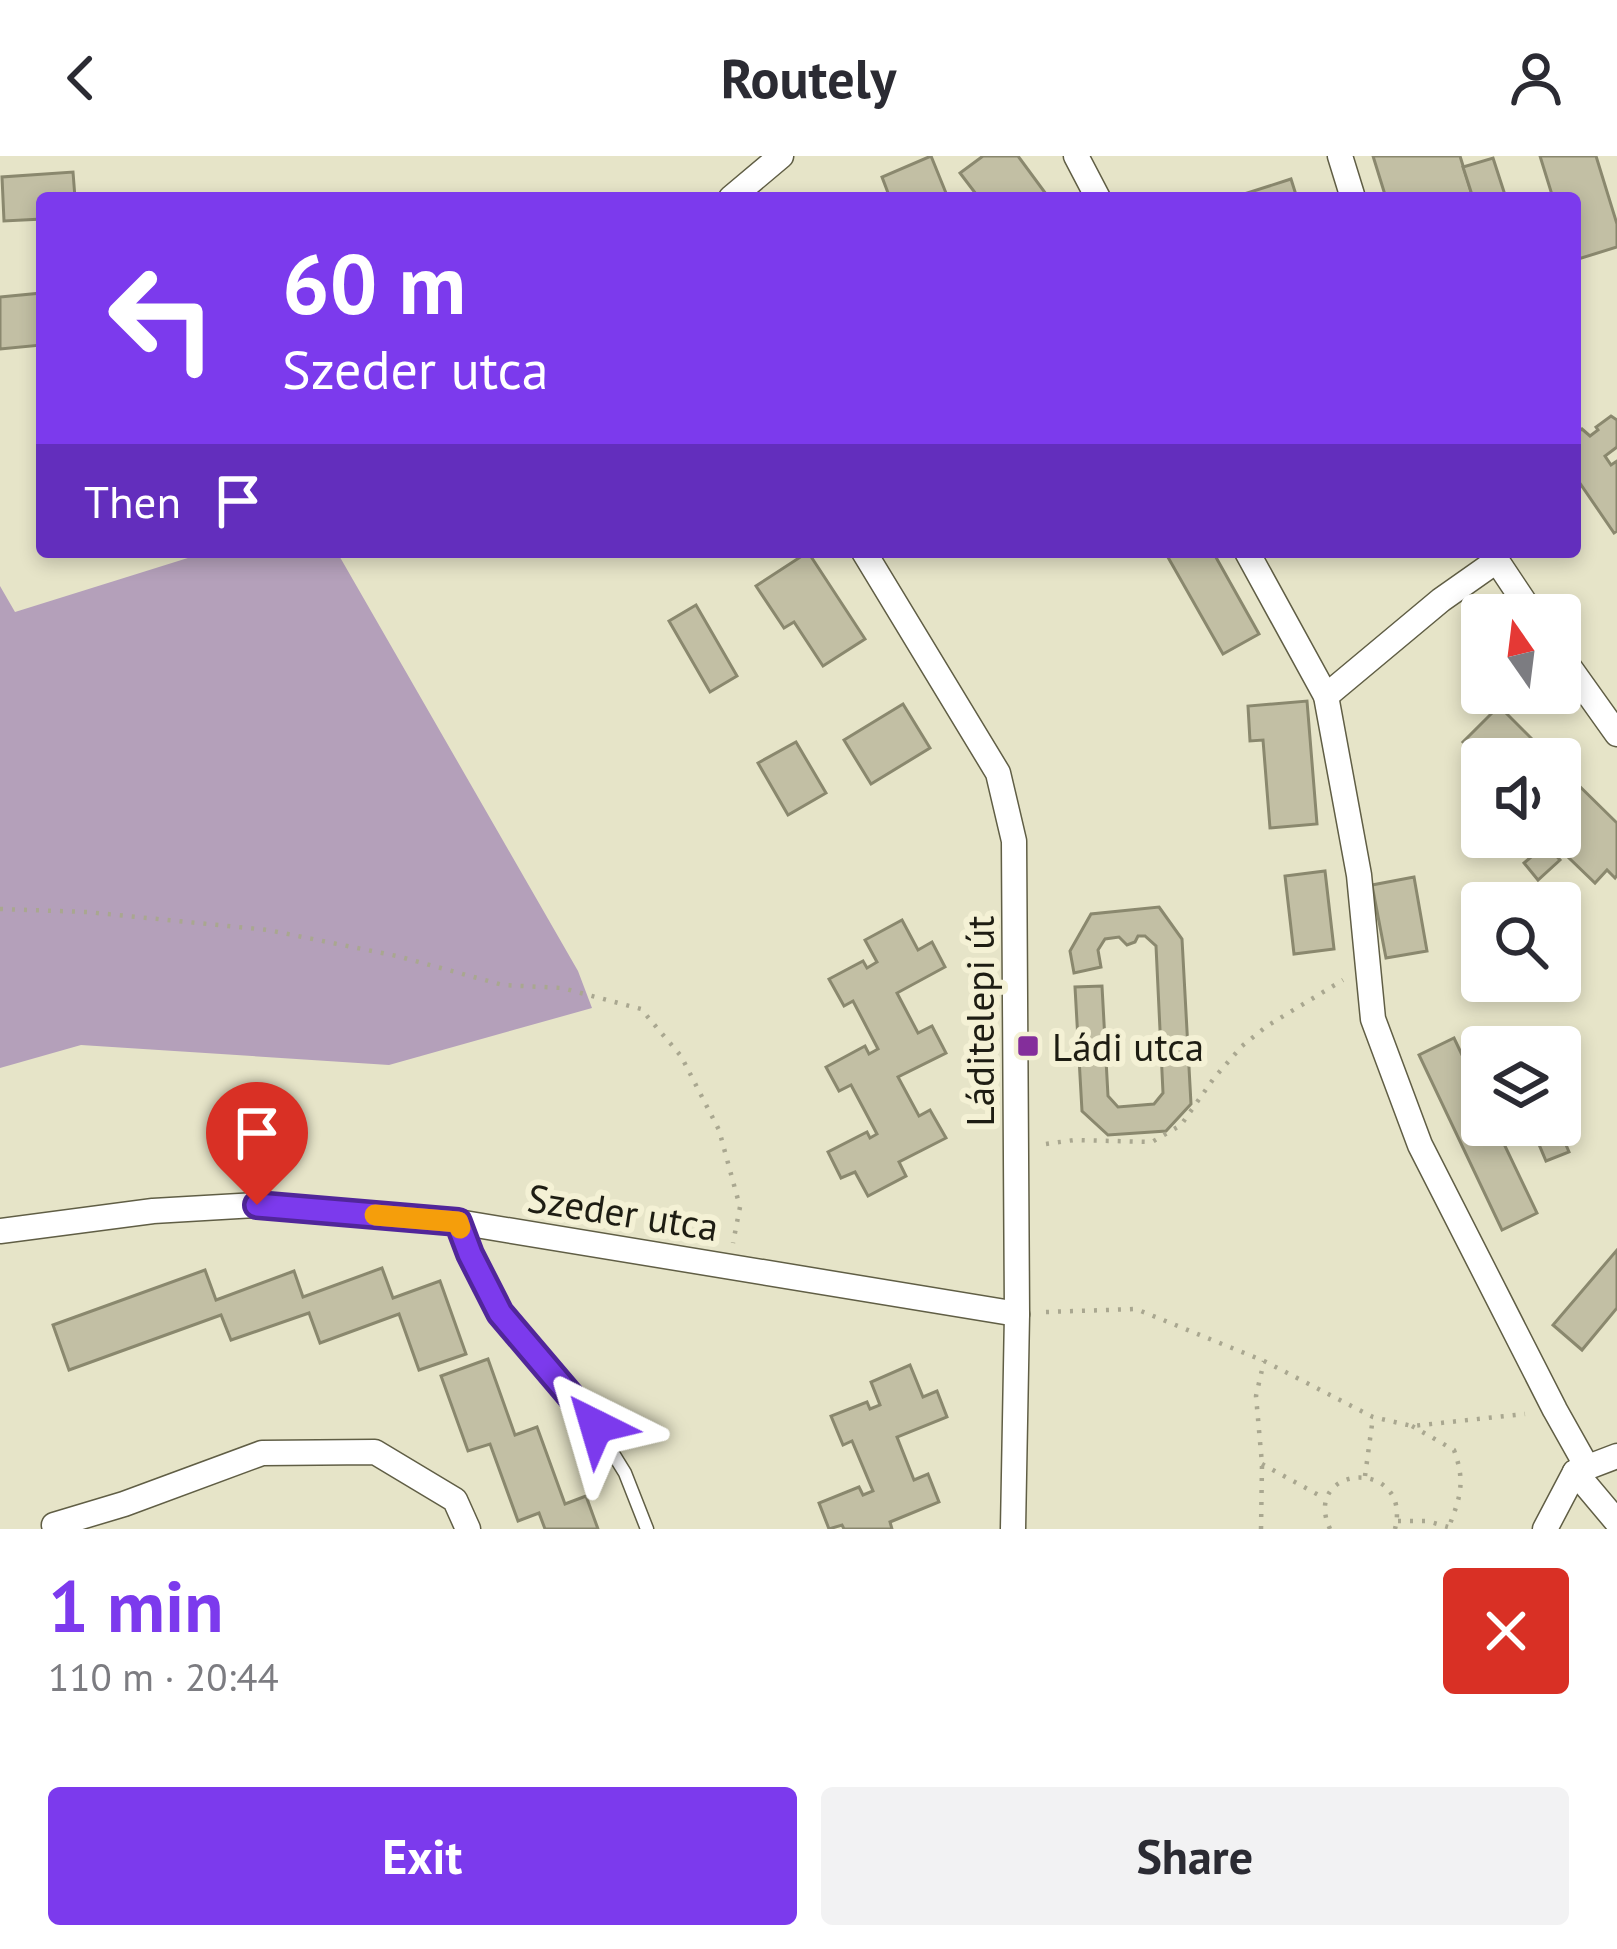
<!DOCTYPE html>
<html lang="en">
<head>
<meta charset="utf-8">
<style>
	body { margin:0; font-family:"PT Sans",sans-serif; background:#f2f2f3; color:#2b2b33; height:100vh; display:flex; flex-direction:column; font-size:45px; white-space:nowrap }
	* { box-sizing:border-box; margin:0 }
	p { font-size:39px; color:#7c7c81 }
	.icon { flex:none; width:66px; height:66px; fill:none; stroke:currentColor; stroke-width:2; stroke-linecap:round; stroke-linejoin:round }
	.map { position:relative; height:1373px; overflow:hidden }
	.details { display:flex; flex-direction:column; background:#fff; flex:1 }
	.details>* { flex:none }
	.guide { position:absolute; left:36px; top:36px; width:1545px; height:366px; border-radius:12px; box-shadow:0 6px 18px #0003; background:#7c3aed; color:#fff; overflow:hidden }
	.needle { width:78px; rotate:346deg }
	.buttons { position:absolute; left:1461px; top:438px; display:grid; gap:24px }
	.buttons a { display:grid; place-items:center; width:120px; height:120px; border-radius:12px; background:#fff; box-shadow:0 6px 18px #0003; font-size:60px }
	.pin { position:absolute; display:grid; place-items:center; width:102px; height:102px; color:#fff; margin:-123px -51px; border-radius:50% 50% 50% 0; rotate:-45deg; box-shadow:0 0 12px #0007 }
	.pin .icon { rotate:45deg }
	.me { position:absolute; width:132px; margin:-66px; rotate:320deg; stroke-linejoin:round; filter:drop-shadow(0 0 9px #0008) }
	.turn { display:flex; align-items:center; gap:42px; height:252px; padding:0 48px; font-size:54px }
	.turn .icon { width:156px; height:156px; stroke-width:2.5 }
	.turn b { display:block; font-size:84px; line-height:102px }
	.then { display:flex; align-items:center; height:114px; padding:0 48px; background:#0003; gap:24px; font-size:45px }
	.round { display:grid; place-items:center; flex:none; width:126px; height:126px; border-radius:12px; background:#f2f2f3 }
	.headline { display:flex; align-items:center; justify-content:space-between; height:204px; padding:0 48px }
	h1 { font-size:72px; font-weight:700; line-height:90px; color:#7c3aed }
	.button { display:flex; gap:24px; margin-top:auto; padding:24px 48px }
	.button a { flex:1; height:138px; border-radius:12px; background:#7c3aed; color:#fff; font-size:48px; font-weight:700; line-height:138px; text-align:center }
	.button a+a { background:#f2f2f3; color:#2b2b33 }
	header { display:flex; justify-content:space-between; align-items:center; height:156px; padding:0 48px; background:#fff; font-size:54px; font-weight:700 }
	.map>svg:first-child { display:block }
	.forest { fill:#b4a0ba }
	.building { fill:#c2bfa4; stroke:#8a886e; stroke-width:3 }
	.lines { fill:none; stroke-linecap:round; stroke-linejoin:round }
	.service-casing { stroke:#605e45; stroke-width:15 }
	.minor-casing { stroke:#605e45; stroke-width:27 }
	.path { stroke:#a9a790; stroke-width:4.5; stroke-dasharray:3 9; stroke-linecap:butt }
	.service { stroke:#fff; stroke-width:12 }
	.minor { stroke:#fff; stroke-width:24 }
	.route-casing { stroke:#51269a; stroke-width:30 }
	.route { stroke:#7c3aed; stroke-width:21 }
	.slow { stroke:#f59e0b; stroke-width:21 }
	.poi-dot { fill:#842e9b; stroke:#f4f1d5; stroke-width:4.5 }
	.labels { text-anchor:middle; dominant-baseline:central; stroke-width:12; stroke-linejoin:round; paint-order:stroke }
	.street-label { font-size:39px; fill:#1e1d13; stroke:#f4f1d5 }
	.poi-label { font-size:39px; fill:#1e1d13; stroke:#f4f1d5; text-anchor:start }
</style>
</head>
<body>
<header><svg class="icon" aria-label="back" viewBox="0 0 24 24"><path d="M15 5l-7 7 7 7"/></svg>Routely<svg class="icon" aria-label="person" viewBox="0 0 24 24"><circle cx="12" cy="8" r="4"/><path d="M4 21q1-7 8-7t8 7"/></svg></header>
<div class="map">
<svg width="1617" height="1373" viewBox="0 0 1617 1373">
	<rect width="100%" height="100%" fill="#e6e4c8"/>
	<path class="forest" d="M207 396H337L578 815 592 852 389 909 81 889 0 912V430L15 456Z"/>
	<g class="building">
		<path d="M931 0 948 42H890L882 21Z"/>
		<path d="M983 0H1018L1049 42H979L960 17Z"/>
		<path d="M1373 0H1460L1473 42H1386Z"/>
		<path d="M1540 0H1596L1617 68V91L1575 104V42H1553Z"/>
		<path d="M1493 2 1506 42H1473L1463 11Z"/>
		<path d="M73 16 75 42H42V63L4 65 2 21Z"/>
		<path d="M1291 23 1297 42H1245L1244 38Z"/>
		<path d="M42 137V189L0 193V141Z"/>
		<path d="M1611 260 1617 264V291L1605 300 1611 309 1617 305V375L1614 377 1575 320V278L1582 273 1590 280 1598 274 1596 271Z"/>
		<path d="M808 396 865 483 823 510 794 466 784 472 756 430Z"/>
		<path d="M1165 396H1213L1259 478 1223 498Z"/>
		<path d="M696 449 737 520 710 536 669 465Z"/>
		<path d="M1307 545 1317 668 1270 672 1263 584 1250 585 1248 550Z"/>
		<path d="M903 548 930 592 871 628 844 584Z"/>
		<path d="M1499 550 1552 603 1482 604 1463 586Z"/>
		<path d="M796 586 826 637 788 659 758 607Z"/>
		<path d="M1560 611 1617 667V719L1615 722 1607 714 1595 727 1568 701 1574 695 1560 681Z"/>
		<path d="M1482 628V666L1463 646Z"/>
		<path d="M1546 688 1560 704 1538 724 1524 707Z"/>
		<path d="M1325 715 1334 793 1294 798 1285 720Z"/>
		<path d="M1414 721 1427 795 1386 802 1372 729Z"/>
		<path d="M1159 751 1182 783 1191 948 1166 975 1108 979 1082 955 1075 831 1102 830 1108 940 1118 951 1154 948 1163 937 1156 790 1145 780H1138L1135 786 1127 789 1119 781 1105 783 1098 794 1101 811 1074 817 1070 795 1091 758Z"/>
		<path d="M902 764 918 794 932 786 945 811 897 837 918 877 932 870 946 897 898 921 919 960 930 954 946 982 899 1006 906 1020 868 1040 855 1016 841 1022 828 996 867 976 870 982 877 978 851 929 839 935 826 911 865 890 869 898 878 893 853 845 844 850 829 823 863 805 867 812 877 806 865 784Z"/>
		<path d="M1454 882 1482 941V969H1495L1537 1057 1502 1074 1419 899Z"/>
		<path d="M1558 970 1569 996 1546 1005 1535 979Z"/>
		<path d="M1617 1094V1152L1582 1194 1553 1169Z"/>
		<path d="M382 1112 393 1142 440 1125 466 1198 419 1214 399 1158 320 1187 309 1157 231 1184 221 1159 69 1214 53 1169 205 1114 216 1144 294 1115 303 1141Z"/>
		<path d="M488 1203 515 1279 537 1271 565 1348 586 1340 598 1373H545L539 1357 518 1365 490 1288 468 1295 441 1220Z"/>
		<path d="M910 1209 923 1241 937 1235 947 1261 897 1281 914 1324 928 1318 939 1346 890 1366 892 1373H844L842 1369 829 1373 819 1347 859 1331 863 1339 873 1335 852 1285 843 1289 831 1260 867 1246 870 1253 880 1249 871 1226Z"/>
	</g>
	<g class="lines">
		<defs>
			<path id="service" d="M458 1067 470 1098 501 1157 596 1270 625 1317 647 1373"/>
			<g id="minor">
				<path d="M1076 0 1098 42"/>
				<path d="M1340 0 1353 42"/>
				<path d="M731 42 781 0"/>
				<path d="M864 396 998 617 1014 685 1017 1158 1013 1373"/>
				<path d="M1247 396 1326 540 1359 719 1373 863 1420 989 1555 1254 1587 1311"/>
				<path d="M1491 396 1533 459"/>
				<path d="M1560 498 1617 578"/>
				<path d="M1326 540 1441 444 1495 406"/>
				<path d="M0 1075 153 1055 257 1049 458 1066 1017 1158"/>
				<path d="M1575 1316 1617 1366"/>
				<path d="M54 1369 124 1348 262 1297 375 1296 455 1344 468 1373"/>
				<path d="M1545 1373 1575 1316 1617 1300"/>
			</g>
		</defs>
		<use href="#service" class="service-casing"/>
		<use href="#minor" class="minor-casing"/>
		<g class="path">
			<path d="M0 753 87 756 268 774 397 800 503 829 562 832 641 853 681 900 719 974 740 1051 733 1087"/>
			<path d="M1046 988 1074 984 1152 986 1181 969 1214 922 1242 890 1267 870 1343 824"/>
			<path d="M1046 1156 1136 1153 1264 1205 1373 1261 1412 1270 1525 1258"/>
			<path d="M1412 1270 1454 1294C1466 1327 1460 1342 1448 1373"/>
			<path d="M1262 1308 1324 1342"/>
			<path d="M1365 1320 1373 1261"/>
			<path d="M1398 1365H1427L1448 1371"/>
			<path d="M1261 1373 1262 1308 1256 1240 1264 1205"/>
			<path d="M1330 1373C1300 1308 1413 1301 1395 1373"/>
		</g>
		<use href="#service" class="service"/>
		<use href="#minor" class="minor"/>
	</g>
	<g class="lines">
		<defs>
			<path id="route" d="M257 1049 458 1066 470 1098 500 1157 596 1270"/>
		</defs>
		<use href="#route" class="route-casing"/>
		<use href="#route" class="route"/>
		<path class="slow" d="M375 1059 458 1066 460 1072"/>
	</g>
	<rect class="poi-dot" x="1016" y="878" width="24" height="24" rx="6"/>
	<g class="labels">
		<g class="street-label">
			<text transform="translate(979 865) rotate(-90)">Láditelepi út</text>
			<text transform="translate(623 1056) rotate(9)">Szeder utca</text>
		</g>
		<g class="poi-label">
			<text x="1052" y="890">Ládi utca</text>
		</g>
	</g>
</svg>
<div class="buttons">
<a><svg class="needle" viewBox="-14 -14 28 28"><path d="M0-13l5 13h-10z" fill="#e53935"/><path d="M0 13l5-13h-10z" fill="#7c7c81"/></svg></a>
<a><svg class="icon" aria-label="sound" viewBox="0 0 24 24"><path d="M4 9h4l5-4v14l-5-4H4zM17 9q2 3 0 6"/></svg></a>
<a><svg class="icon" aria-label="search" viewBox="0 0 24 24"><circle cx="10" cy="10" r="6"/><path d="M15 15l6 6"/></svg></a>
<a><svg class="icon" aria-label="layers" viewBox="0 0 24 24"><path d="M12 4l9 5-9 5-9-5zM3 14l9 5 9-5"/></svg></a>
</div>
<div class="pin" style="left:257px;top:1049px;background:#d93025"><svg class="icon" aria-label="arrive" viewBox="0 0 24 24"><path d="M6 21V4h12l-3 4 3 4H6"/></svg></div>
<svg class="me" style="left:596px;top:1270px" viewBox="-20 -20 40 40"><path d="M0-17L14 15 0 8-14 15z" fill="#7c3aed" stroke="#fff" stroke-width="4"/></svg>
<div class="guide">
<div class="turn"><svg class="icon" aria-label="left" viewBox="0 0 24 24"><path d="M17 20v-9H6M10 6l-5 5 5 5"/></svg><div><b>60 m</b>Szeder utca</div></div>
<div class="then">Then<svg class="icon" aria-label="arrive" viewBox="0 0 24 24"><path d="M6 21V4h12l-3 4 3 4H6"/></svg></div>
</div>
</div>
<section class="details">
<div class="headline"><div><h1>1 min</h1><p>110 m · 20:44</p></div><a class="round" style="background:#d93025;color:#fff"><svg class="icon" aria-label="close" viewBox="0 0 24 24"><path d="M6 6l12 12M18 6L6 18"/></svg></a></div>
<div class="button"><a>Exit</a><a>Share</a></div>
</section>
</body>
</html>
